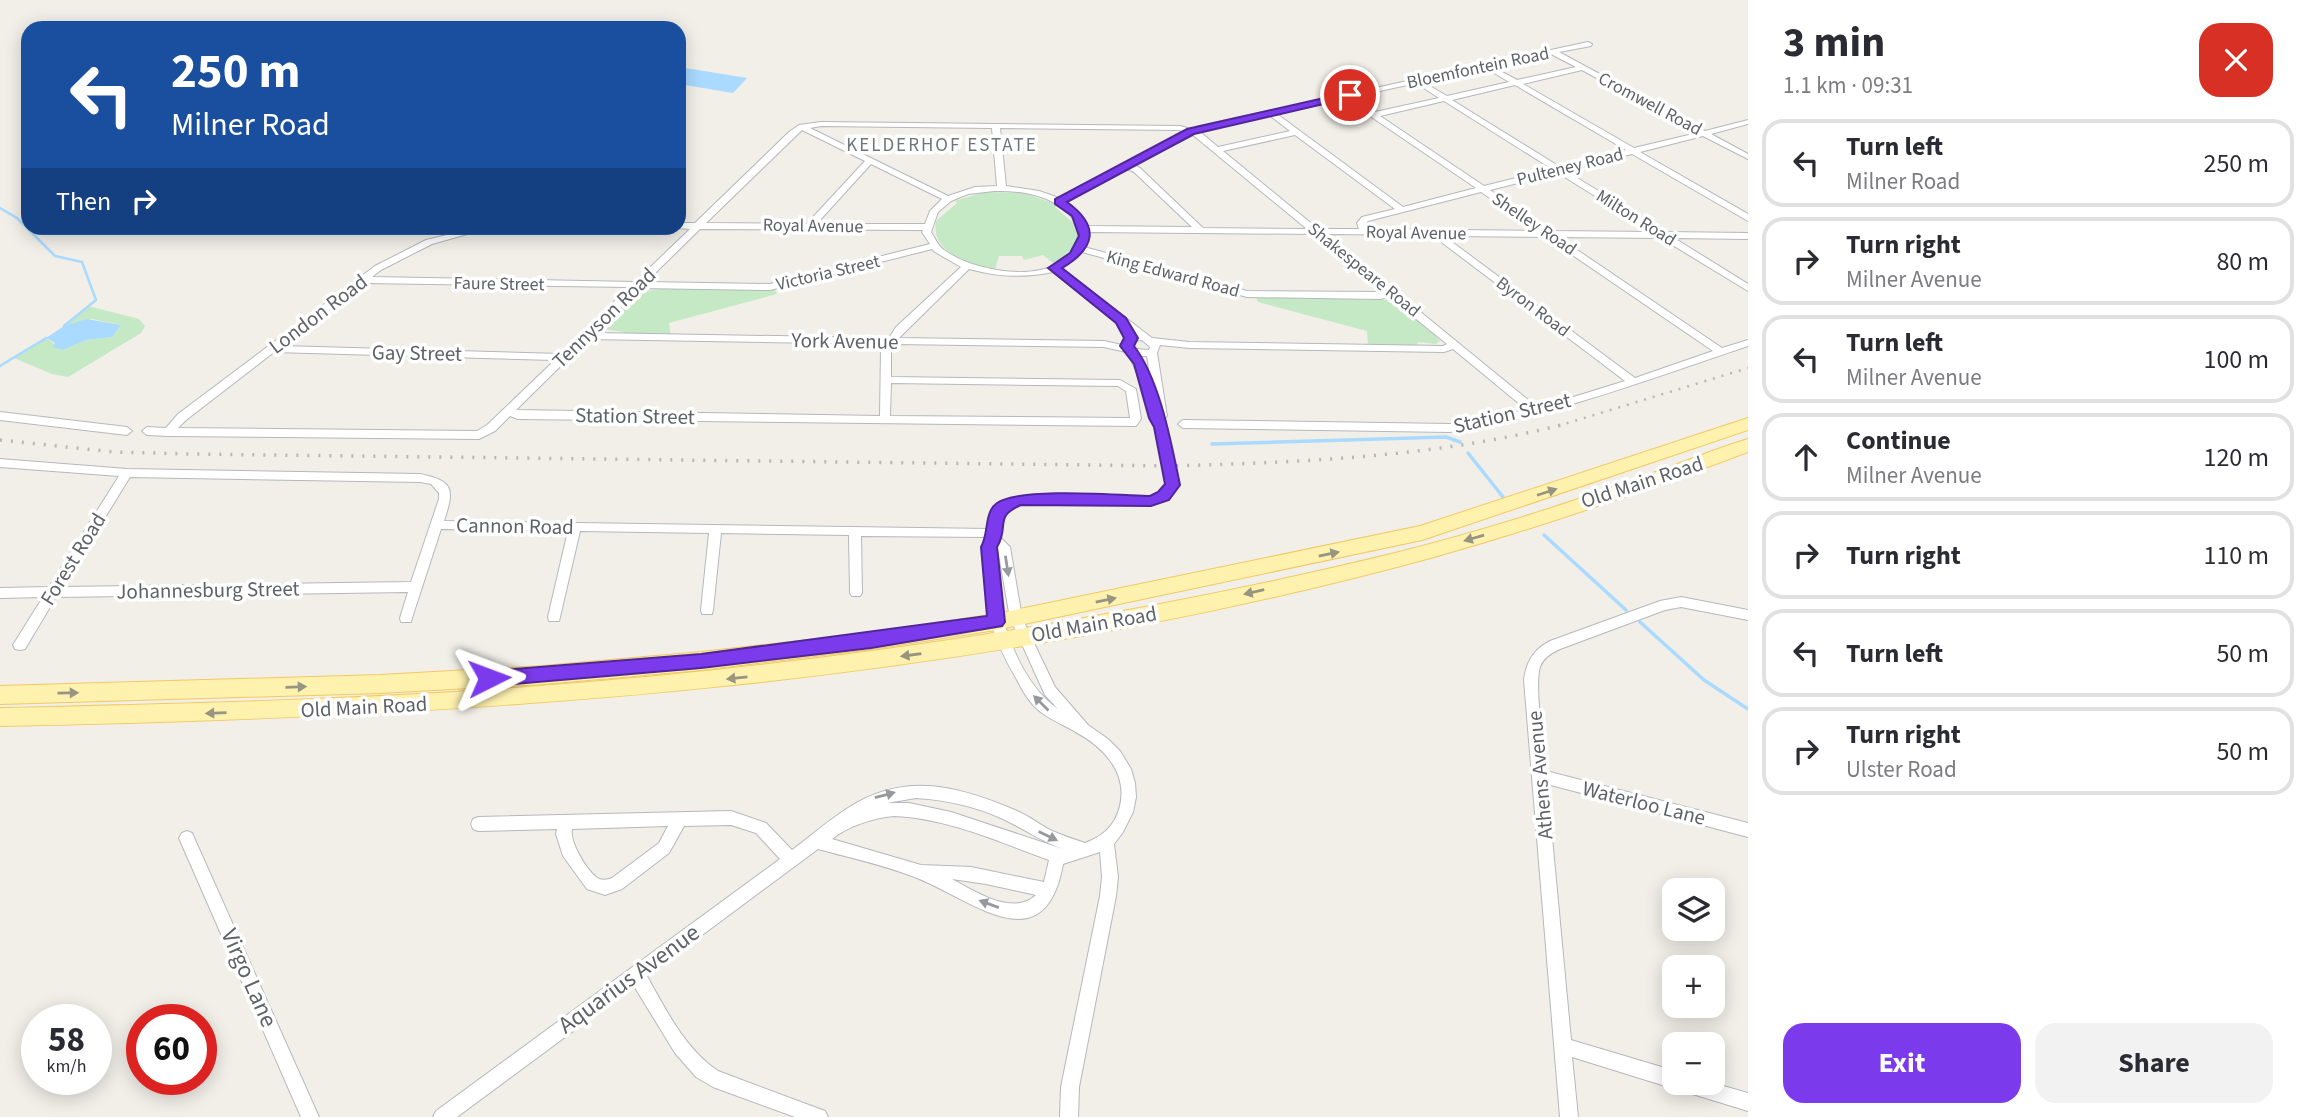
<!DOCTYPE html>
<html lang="en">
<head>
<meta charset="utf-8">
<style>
	body { margin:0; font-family:"Source Sans 3",sans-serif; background:#f2f2f3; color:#2b2b33; height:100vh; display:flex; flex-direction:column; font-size:26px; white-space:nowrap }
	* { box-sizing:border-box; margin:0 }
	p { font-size:23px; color:#7c7c81 }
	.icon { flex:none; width:38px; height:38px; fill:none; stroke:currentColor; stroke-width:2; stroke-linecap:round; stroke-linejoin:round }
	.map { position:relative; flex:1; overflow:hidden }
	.details { display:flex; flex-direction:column; background:#fff; width:560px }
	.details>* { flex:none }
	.top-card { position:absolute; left:21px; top:21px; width:665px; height:214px; border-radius:21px; box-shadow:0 4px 18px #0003; background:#1a4fa0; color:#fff; overflow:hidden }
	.tools { position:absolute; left:1662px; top:878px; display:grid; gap:14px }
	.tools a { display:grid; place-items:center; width:63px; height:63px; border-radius:14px; background:#fff; box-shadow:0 4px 18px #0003; font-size:35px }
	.speed { position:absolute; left:21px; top:1004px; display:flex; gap:14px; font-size:35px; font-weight:700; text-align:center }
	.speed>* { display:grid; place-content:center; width:91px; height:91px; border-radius:50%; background:#fff; box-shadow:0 4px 18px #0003; line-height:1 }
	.speed small { font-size:18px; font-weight:400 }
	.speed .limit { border:10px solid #d22; background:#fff; color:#111 }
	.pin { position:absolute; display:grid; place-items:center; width:60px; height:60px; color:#fff; margin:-30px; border:4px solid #fff; border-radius:50%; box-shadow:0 2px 7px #0007 }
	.me { position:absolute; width:77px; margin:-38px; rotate:87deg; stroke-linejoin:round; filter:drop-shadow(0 0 5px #0008) }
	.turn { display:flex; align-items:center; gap:24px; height:147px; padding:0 35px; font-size:32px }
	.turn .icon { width:91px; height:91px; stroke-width:2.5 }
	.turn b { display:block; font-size:49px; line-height:60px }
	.then { display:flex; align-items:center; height:66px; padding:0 35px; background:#0003; gap:14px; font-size:26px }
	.round { display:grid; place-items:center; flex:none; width:74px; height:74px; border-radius:21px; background:#f2f2f3 }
	.headline { display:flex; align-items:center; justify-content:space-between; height:119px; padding:0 35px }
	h1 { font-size:42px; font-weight:700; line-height:52px }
	.button { display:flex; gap:14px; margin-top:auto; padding:14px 35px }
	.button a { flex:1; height:80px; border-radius:21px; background:#7c3aed; color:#fff; font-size:28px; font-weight:700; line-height:80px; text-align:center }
	.button a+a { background:#f2f2f3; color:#2b2b33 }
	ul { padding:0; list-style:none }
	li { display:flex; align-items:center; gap:21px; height:88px; margin:0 14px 10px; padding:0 21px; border:4px solid #e1e1e2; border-radius:21px }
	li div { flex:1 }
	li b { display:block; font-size:26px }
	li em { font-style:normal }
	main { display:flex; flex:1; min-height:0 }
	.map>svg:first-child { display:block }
	.green { fill:#c5e8c5 }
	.water { fill:#aadaff }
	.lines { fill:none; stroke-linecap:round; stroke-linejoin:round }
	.stream-far1 { stroke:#aadaff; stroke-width:2.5 }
	.stream { stroke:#aadaff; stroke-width:3.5 }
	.street-casing { stroke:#b5b8bc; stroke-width:2 }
	.primary-casing { stroke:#f2c960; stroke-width:2 }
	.street { fill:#fff; fill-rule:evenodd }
	.primary { fill:#fff2af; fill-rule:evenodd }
	.rail-far1 { stroke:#b6b7b8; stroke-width:2.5; stroke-dasharray:2 7; stroke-linecap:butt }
	.rail { stroke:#b6b7b8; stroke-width:3.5; stroke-dasharray:2 9; stroke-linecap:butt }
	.oneway { fill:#979581 }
	.oneway2 { fill:#979a9d }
	.route { fill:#7c3aed; stroke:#51269a; stroke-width:2 }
	.labels { text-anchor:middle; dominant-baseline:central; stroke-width:7; stroke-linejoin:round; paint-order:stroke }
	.far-street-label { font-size:18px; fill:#5f6368; stroke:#fff }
	.far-neighbourhood-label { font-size:19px; letter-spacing:2px; fill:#70757a; stroke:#fff }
	.street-label { font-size:21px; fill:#5f6368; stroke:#fff }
	.near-street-label { font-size:24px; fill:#5f6368; stroke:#fff }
</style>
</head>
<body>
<main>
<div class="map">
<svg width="1748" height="1117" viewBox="0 0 1748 1117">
	<rect width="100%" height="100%" fill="#f1efe8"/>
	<g class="green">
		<path d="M985 192 1024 193 1058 205 1055 207 1076 225C1081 245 1069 255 1053 263L1043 255 1024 260 1022 256H999L995 269C971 265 930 253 936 221L957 203 955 201Z"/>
		<path d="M660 289 775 290 777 294 669 323 671 336 623 335V332L604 329 608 318 638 292Z"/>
		<path d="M1256 297 1390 300C1409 307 1429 328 1440 341L1436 344 1418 342 1417 345H1368L1367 331 1258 302Z"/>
		<path d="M88 306 139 319 145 326 141 333 68 377 52 374 14 358 46 338 63 350 86 340 112 337 121 325 92 319 64 326Z"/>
	</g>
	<g class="water">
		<path d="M679 67 747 78 733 93 679 84Z"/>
		<path d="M87 319 121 325 112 337 86 340 63 350 53 347 55 343 46 338 64 326Z"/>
	</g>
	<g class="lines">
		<g class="stream-far1">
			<path d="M0 208 17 218 55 256 82 262 96 300 64 326"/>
			<path d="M0 366 46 338"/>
		</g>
		<g class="stream">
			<path d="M1212 444 1446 437 1460 442"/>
			<path d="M1468 453 1503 497"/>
			<path d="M1544 535 1626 610"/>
			<path d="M1640 622 1704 680 1748 709"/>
		</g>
		<defs>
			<g id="street">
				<path d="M1588 42 1592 44 1591 46 1559 52 1705 131 1748 120V124L1711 134 1748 154V159L1703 136 1640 152 1748 214V221L1632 154 1566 171 1665 232 1748 233V239L1674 238 1748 284V291L1661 238 1558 237 1722 348 1748 340V346C1650 379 1553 416 1450 432L1183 428 1178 424 1183 420 1450 424 1527 410 1453 349 1444 352 1189 348 1160 345 1157 353 1167 416 1164 419 1178 478C1177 495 1167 501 1151 505H1016L1003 514 1000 537 1010 547 1022 618 1055 687 1088 725 1108 739 1120 751 1131 769 1135 783 1136 797 1133 812 1123 832 1114 844 1118 877 1116 896 1079 1087 1078 1117H1060L1061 1087 1100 896 1102 877 1100 852 1063 864C1045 965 972 900 917 878 885 865 851 858 818 849L647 976C666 1010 685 1049 718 1071L825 1111 828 1117H795L713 1087 696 1077 675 1053 634 986 457 1117H433L436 1111 780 859 756 833 731 825 684 826 669 853 622 889 605 895 587 889 563 856 556 834 557 829 478 831 473 829 471 824 473 819 478 817 731 811 766 823 792 850C811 836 829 820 848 808 905 771 959 786 1017 811 1029 816 1039 824 1050 830 1061 835 1073 839 1085 843 1103 836 1115 826 1120 806 1128 771 1102 746 1074 731 1060 723 1044 717 1033 705 1026 697 1021 688 1016 678 995 642 986 615 984 573 983 559 980 549 988 537L861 536 862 593 860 596H852L850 593 849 535 721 533 713 610 712 614H702L701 610 709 533 580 531 560 617 559 621H549L548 617 568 531 441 529 412 618 411 622H401L400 618 408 592 56 597 25 649 20 650 15 649 13 645 43 597 0 598V588L49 587 119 476 0 467V459L127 469 420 474C455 481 454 490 444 521L990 529C990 507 995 503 1015 497L1154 496 1165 489C1172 466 1141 372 1126 352L1104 347 895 344 891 349V377L1120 380 1136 389 1141 419 1136 426 518 419 510 416 495 431 479 439 168 436 147 435 142 431 147 427 166 428 178 414 375 266 426 240 476 228H489L432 244 381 270 372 277 635 282 690 229 676 228H679V223H695L789 132 799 125 821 122 1180 126 1191 129 1199 126ZM1551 54 1576 67 1517 80 1493 67ZM1486 68 1509 82 1447 96 1423 82ZM1582 70 1697 133 1634 148 1523 84ZM1416 83 1439 98 1375 112 1353 97ZM1515 85 1626 150 1560 167 1452 100ZM1345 99 1476 188 1403 207 1277 114ZM1444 101 1552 169 1484 186 1380 116ZM1269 115 1290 131 1218 147 1199 131ZM821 126 992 128 997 186 975 187 948 196 810 128ZM1000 128 1179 130 1185 132 1059 198 1039 191 1006 186ZM802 130 865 161 814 216 812 224 706 223ZM1193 135 1307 229 1203 228 1140 168 1134 165ZM1295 135 1395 209 1362 217 1357 223 1359 229H1318L1223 151ZM871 164 942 199 930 211 925 224H821V219ZM1127 169 1134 172 1192 227 1087 226 1081 216 1065 201ZM1558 173 1653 232 1550 231 1490 190ZM994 191C1027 190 1063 197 1080 229L1073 252C1067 257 1061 262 1055 265 1026 280 970 269 944 250 938 246 935 238 931 232L938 212 951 201 968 194ZM1481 192 1538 231 1368 229 1366 223 1368 221ZM700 229 923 230 922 232 930 244 770 284 646 282ZM1088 232 1314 234 1384 292 1247 291 1084 247ZM1325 234 1432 235 1625 381 1538 408ZM1444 236 1546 237 1713 351 1635 378ZM932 249 935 252 961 267 896 327 889 338 594 333 640 288 770 290ZM1082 252 1247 297 1380 299 1389 297 1447 344 1443 346 1189 342 1152 338 1062 269ZM969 269C1000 277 1022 278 1053 272L1135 335 1127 336 1122 345 1104 341 899 338ZM364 283 629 287 561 354 282 346ZM588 339 885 344 881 349 880 416 516 410ZM1142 340 1150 347 1149 350 1135 349 1132 343 1134 341ZM274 352 555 360 487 425 477 431 178 428 186 420ZM1140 356H1147L1151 382ZM891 383 1118 386 1126 391 1130 418 890 416ZM130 477 420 482 431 484 439 493V499L411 582 62 587ZM995 546 998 549 1010 618 1045 695 1058 709C1014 679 990 596 995 546ZM916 798C949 800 983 808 1013 824 1030 833 1045 843 1063 849L951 812 909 803H887ZM894 816C947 818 999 842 1049 860L1044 882 971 867 921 865 832 839C848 826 873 818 894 816ZM668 826 659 843 612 878C607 880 601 881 596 877 586 869 569 841 572 829ZM952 879 986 884 1036 895C1013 917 974 891 952 879Z"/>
				<path d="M0 412 127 427 132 431 127 435 0 420Z"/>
				<path d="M1681 597 1748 610V620L1681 607 1665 610 1560 649C1551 653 1543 658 1540 667 1534 685 1544 749 1546 771L1748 823V837L1547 784 1571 1040 1675 1071V1083H1713L1748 1093V1111L1686 1092 1679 1087 1675 1089 1572 1057 1578 1117H1560L1524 680C1526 662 1534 649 1550 641L1660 601Z"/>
				<path d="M187 831 192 833 319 1117H301L179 838 182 833Z"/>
			</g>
			<g id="primary">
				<path d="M1748 418V430L1422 540 996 630 871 649 701 670 543 684 380 693 0 704V686L380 675 543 666 701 652 871 633 996 614 1420 526Z"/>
				<path d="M1748 439V452C1645 491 1541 527 1434 557 968 685 482 717 0 726V708C176 704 351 700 527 687 818 665 1107 623 1391 554 1472 534 1552 509 1630 481 1670 468 1708 451 1748 439Z"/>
			</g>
		</defs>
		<use href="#street" class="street-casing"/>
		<use href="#primary" class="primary-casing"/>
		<use href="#street" class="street"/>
		<use href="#primary" class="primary"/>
		<path class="rail-far1" d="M1558 426 1748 368"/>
		<path class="rail" d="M0 440 114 452 190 454 1172 466C1304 462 1437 457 1565 424"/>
	</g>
	<defs><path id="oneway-solid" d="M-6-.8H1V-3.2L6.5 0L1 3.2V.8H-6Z" transform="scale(1.75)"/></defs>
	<g class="oneway">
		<use href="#oneway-solid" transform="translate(1547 492) rotate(-18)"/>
		<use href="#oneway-solid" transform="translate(1474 538) rotate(164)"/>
		<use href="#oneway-solid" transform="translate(1329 554) rotate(-12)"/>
		<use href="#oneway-solid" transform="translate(1254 592) rotate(167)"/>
		<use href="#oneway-solid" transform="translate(1106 600) rotate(-12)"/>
		<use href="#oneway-solid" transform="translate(911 655) rotate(172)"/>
		<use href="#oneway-solid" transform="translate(737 678) rotate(174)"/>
		<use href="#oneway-solid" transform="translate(296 687) rotate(-2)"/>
		<use href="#oneway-solid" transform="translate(68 693) rotate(-1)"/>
		<use href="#oneway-solid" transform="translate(216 713) rotate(178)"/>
	</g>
	<g class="oneway2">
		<use href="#oneway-solid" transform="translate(1007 566) rotate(81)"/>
		<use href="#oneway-solid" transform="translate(1041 703) rotate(-135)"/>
		<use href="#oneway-solid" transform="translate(885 795) rotate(-15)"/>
		<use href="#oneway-solid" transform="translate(1048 836) rotate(26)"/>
		<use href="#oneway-solid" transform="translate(989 904) rotate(-160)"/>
	</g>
	<path class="route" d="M1350 92 1355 95 1354 97 1194 134 1067 202C1100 226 1096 248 1062 268L1126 318 1138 338 1134 346C1160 380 1171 442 1180 485L1169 500 1151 506 1021 505C993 517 1010 526 997 547L1005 622 1002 626 871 648 701 668 489 686 483 683 480 678 483 673 489 671 701 654 987 616 981 547C989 533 984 512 997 503 1021 487 1118 495 1150 496L1158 492 1165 484 1154 427 1149 418 1134 364 1120 346 1124 338 1116 323 1048 268 1070 253 1079 236 1072 216 1055 204V199L1187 129Z"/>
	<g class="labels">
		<g class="far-street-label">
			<text transform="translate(1478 68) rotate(-12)">Bloemfontein Road</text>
			<text transform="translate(1650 104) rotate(28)">Cromwell Road</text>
			<text transform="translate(1570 167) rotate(-14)">Pulteney Road</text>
			<text transform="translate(1636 218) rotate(32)">Milton Road</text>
			<text transform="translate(1534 224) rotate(34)">Shelley Road</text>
			<text transform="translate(813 226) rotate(1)">Royal Avenue</text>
			<text transform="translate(1416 233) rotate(1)">Royal Avenue</text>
			<text transform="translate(1364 270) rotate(39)">Shakespeare Road</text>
			<text transform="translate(828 273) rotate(-13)">Victoria Street</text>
			<text transform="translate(1173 274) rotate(15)">King Edward Road</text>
			<text transform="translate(499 284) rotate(1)">Faure Street</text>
			<text transform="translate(1533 307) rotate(37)">Byron Road</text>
		</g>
		<g class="far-neighbourhood-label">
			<text x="942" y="145">KELDERHOF ESTATE</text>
		</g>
		<g class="street-label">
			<text transform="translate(318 314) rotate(-37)">London Road</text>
			<text transform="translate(604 318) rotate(-44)">Tennyson Road</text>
			<text transform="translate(845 341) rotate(1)">York Avenue</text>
			<text transform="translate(417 353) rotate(1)">Gay Street</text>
			<text transform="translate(1512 413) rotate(-13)">Station Street</text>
			<text transform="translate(635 416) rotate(1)">Station Street</text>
			<text transform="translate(1642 482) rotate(-18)">Old Main Road</text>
			<text transform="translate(515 526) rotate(1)">Cannon Road</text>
			<text transform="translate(73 559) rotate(-58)">Forest Road</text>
			<text transform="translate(208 590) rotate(-1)">Johannesburg Street</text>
			<text transform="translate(1094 624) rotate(-10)">Old Main Road</text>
			<text transform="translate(364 707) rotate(-3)">Old Main Road</text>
			<text transform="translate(1540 775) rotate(-95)">Athens Avenue</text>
			<text transform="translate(1644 803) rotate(14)">Waterloo Lane</text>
		</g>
		<g class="near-street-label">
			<text transform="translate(249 978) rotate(66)">Virgo Lane</text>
			<text transform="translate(629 979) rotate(-36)">Aquarius Avenue</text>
		</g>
	</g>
</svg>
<div class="tools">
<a><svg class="icon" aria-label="layers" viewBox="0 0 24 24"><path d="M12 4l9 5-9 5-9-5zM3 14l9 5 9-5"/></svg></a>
<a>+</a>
<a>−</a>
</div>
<div class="speed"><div>58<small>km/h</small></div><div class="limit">60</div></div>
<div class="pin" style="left:1350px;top:95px;background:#d93025"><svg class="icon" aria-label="arrive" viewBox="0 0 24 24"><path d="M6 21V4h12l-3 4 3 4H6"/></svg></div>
<svg class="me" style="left:489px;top:678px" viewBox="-20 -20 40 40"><path d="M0-17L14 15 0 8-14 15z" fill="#7c3aed" stroke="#fff" stroke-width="4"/></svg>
<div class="top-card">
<div class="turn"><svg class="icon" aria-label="left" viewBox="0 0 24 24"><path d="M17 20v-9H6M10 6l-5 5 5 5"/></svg><div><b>250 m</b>Milner Road</div></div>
<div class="then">Then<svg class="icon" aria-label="right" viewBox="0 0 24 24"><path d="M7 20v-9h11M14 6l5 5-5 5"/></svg></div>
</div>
</div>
<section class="details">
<div class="headline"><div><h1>3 min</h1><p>1.1 km · 09:31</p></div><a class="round" style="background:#d93025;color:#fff"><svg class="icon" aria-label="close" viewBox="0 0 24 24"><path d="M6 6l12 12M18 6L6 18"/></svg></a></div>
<ul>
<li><svg class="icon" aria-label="left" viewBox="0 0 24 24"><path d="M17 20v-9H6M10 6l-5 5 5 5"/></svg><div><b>Turn left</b><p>Milner Road</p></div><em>250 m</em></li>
<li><svg class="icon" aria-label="right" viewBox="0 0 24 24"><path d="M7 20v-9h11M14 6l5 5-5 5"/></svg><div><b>Turn right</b><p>Milner Avenue</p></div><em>80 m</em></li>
<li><svg class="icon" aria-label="left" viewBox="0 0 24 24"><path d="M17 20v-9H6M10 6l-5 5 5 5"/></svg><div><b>Turn left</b><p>Milner Avenue</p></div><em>100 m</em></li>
<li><svg class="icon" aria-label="ahead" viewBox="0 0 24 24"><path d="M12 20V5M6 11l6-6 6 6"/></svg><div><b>Continue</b><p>Milner Avenue</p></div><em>120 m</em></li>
<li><svg class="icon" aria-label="right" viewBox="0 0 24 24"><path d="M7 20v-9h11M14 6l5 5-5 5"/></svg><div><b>Turn right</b></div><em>110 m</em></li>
<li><svg class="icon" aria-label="left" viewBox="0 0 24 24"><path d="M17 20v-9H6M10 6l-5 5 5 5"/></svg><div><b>Turn left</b></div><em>50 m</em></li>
<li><svg class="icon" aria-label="right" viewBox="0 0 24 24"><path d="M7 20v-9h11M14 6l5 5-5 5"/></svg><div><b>Turn right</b><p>Ulster Road</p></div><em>50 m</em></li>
</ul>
<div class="button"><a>Exit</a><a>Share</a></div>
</section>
</main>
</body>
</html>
